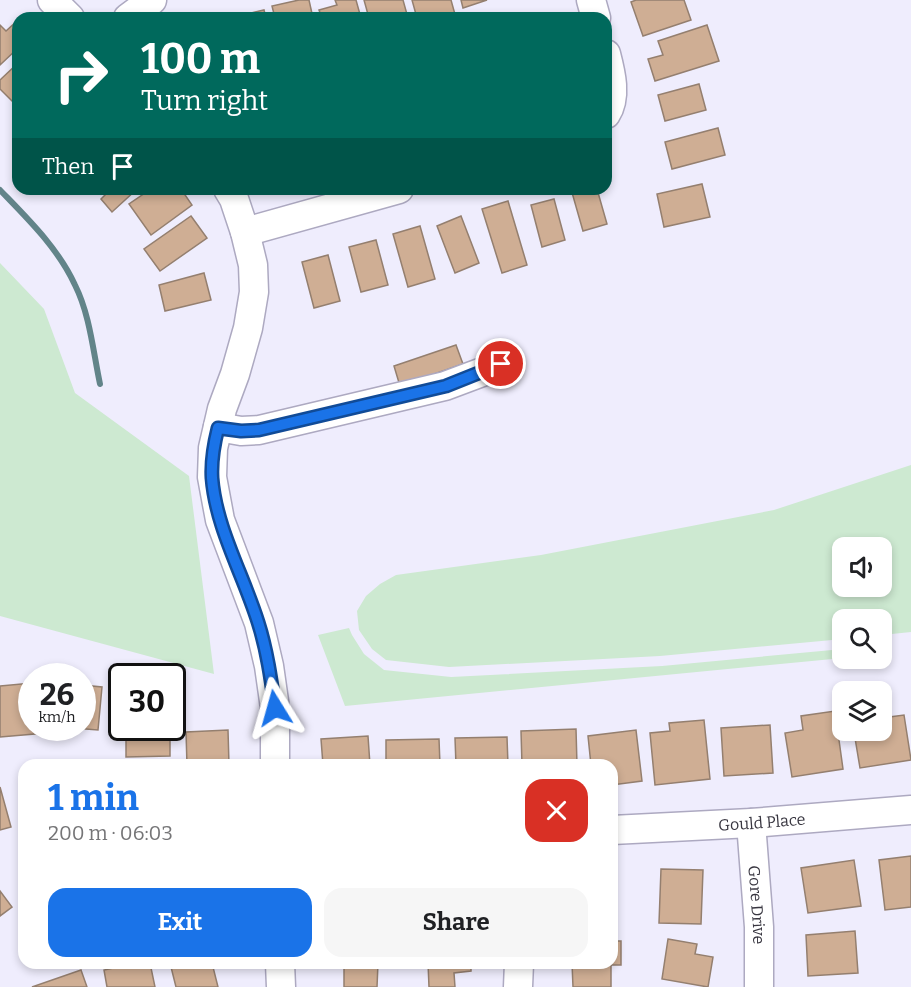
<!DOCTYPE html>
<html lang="en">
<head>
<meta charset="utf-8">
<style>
	body { margin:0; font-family:Bitter,serif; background:#f6f6f6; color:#202124; height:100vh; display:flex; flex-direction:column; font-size:22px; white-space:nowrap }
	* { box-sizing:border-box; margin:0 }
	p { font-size:20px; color:#757577 }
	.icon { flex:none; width:33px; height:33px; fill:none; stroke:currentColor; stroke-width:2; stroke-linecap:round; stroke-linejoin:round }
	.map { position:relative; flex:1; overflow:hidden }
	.side { position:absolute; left:18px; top:759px; width:600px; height:210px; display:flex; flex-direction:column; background:#fff; border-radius:18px; box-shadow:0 3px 9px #0003 }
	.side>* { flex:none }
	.hud { position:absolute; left:12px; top:12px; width:600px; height:183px; border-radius:18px; box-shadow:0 3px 9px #0003; background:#00695c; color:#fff; overflow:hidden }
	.buttons { position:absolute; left:832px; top:537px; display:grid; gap:12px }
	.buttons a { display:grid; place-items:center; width:60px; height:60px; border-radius:12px; background:#fff; box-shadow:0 3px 9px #0003; font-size:30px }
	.speed { position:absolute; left:18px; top:663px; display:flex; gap:12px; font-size:30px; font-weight:700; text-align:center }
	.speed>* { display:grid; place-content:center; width:78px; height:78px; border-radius:50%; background:#fff; box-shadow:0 3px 9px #0003; line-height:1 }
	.speed small { font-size:15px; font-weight:400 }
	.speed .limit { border:3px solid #111; border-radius:9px; background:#fff; color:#111 }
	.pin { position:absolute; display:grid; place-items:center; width:51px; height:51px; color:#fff; margin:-26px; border:3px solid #fff; border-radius:50%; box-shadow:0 2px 6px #0007 }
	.me { position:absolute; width:66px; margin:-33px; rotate:352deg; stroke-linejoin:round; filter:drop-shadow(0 0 4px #0008) }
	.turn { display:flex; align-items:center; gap:21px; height:126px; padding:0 30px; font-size:27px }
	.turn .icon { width:78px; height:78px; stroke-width:2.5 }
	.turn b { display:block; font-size:42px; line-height:51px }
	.then { display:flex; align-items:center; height:57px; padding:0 30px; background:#0003; gap:12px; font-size:22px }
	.round { display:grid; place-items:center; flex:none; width:63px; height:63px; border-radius:18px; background:#f6f6f6 }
	.overview { display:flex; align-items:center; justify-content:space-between; height:102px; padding:0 30px }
	h1 { font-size:36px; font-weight:700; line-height:45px; color:#1a73e8 }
	.primary-button { display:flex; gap:12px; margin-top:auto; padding:12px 30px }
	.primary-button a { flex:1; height:69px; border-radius:18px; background:#1a73e8; color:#fff; font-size:24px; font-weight:700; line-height:69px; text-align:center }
	.primary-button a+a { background:#f6f6f6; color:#202124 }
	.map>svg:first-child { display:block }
	.green { fill:#cde9d1; fill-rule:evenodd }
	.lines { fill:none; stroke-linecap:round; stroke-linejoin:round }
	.stream { stroke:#628489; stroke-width:6 }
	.building { fill:#cfae94; stroke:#947f6f; stroke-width:1.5 }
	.minor-casing { stroke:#ada9c1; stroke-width:31 }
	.minor { stroke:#fff; stroke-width:28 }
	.route-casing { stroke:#114b97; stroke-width:15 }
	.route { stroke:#1a73e8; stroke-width:10 }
	.labels { text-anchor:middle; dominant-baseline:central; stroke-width:5; stroke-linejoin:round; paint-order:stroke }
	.street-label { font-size:16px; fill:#383640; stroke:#fff }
</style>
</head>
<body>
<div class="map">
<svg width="911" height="987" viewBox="0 0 911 987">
	<rect width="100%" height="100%" fill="#efedfd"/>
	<g class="green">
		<path d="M0 263 44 309 75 393 189 476 214 674 0 616Z"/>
		<path d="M911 465V632L882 635V620H843V639L660 656 449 667 386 660 372 649 359 630 357 611 366 596 380 584 396 575 541 555 774 510ZM843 548H882V586H843Z"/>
		<path d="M349 628 352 635 364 654 384 670 451 677 662 666 843 649V658L345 706 318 635Z"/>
	</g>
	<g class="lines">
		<path class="stream" d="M0 190C28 219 58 248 75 285 90 315 93 351 100 384"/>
	</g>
	<g class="building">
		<path d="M299 0H309L313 18H275L272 6Z"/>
		<path d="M335 0H356L361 18H322L319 10 337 5Z"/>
		<path d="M364 0H403L408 18H369Z"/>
		<path d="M412 0H451L456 18H417Z"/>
		<path d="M461 0H487L463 8Z"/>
		<path d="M636 0H684L691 20 643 36 631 2Z"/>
		<path d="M264 10 266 18H248L247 14Z"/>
		<path d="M17 21 18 48 0 65V25L6 31Z"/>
		<path d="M707 25 719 61 655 81 648 59 663 55 658 41Z"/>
		<path d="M18 63V107L0 89V80Z"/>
		<path d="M699 84 706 110 665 121 658 95Z"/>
		<path d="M718 128 725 155 672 169 665 142Z"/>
		<path d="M702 184 710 217 664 227 657 194Z"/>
		<path d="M105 189H137L112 212 101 199 108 192Z"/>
		<path d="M151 189H181L192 205 151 235 129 204Z"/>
		<path d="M571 189H597L607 224 583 231Z"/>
		<path d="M554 199 565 240 542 247 531 205Z"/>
		<path d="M508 201 527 265 502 273 482 209Z"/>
		<path d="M191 216 207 238 160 271 144 249Z"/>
		<path d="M461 216 479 263 455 273 437 226Z"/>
		<path d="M420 226 435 279 408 287 393 234Z"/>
		<path d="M376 240 388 285 361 292 349 247Z"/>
		<path d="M328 255 340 301 314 308 302 262Z"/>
		<path d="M204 273 211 300 165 311 159 285Z"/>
		<path d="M456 345 463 364 400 386 394 366Z"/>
		<path d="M32 683V728H45L46 733 0 737V686Z"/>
		<path d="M82 685 102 687 98 730 73 728H82Z"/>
		<path d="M835 711 843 769 792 777 785 733 803 730 801 716Z"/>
		<path d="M904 715 911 760 860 768 854 732 882 730V718Z"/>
		<path d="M704 720 710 779 655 785 650 733 670 731 669 723Z"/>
		<path d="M770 725 773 773 724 776 721 728Z"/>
		<path d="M126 728H170V756L126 757Z"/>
		<path d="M576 729 577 765H522L521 731Z"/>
		<path d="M228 730 229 765H187L186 732Z"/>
		<path d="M636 730 642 781 612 785V765H591L588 736Z"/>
		<path d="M368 736 370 765H323L321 739Z"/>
		<path d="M507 737 508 765H456L455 738Z"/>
		<path d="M439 739 440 765H386V740Z"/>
		<path d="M0 787 11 827 0 830Z"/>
		<path d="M911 856V907L885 910 879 860Z"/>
		<path d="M854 860 861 906 808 913 801 868Z"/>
		<path d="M661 869 703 870 701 924 659 923Z"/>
		<path d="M612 887H613L617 926H612Z"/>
		<path d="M0 891 12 907 0 916Z"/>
		<path d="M855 931 858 973 808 976 806 935Z"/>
		<path d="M668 939 697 944 695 954 713 957 708 987 662 979Z"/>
		<path d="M612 941H621V965H611V987H573L572 963H612Z"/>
		<path d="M137 963H150L155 987H107L104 970Z"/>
		<path d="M170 963H212L218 987H176Z"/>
		<path d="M344 963H378L377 987H344Z"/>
		<path d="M428 963H471V971L454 973 455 987H429Z"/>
		<path d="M81 970 87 987H32Z"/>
	</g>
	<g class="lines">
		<defs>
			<g id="minor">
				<path d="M52 0 70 18"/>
				<path d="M591 0 596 18"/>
				<path d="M128 18 152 0"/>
				<path d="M606 54C611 73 617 97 606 114"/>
				<path d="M228 189 234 199 245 232 253 265 254 292 248 328 235 374 222 409 213 448 212 477 220 520 259 623 269 666 275 708V765"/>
				<path d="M245 232 399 189"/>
				<path d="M218 427 241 431 259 430 445 386 501 365"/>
				<path id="s1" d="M751 823 759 927V987"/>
				<path id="s2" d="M612 830 751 823 911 810"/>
				<path d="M280 963 281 987"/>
				<path d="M518 987 519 963"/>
			</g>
		</defs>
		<use href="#minor" class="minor-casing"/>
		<use href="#minor" class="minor"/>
	</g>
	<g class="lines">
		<defs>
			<path id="route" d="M275 708C271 679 267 650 258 622 243 574 216 528 212 478 211 461 214 444 218 428L241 431 259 430 446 386 501 364"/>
		</defs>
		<use href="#route" class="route-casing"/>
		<use href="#route" class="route"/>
	</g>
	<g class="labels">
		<g class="street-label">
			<text stroke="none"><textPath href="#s2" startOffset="150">Gould Place</textPath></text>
			<text stroke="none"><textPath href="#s1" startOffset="82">Gore Drive</textPath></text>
		</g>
	</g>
</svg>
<div class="buttons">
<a><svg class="icon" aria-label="sound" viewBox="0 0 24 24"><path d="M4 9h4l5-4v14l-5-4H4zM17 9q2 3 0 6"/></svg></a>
<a><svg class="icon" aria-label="search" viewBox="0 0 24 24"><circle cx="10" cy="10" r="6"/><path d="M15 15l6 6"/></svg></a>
<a><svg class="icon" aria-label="layers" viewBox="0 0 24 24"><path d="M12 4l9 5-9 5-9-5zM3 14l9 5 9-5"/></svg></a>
</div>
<div class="speed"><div>26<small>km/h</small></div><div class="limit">30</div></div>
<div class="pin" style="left:501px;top:364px;background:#d93025"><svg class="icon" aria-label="arrive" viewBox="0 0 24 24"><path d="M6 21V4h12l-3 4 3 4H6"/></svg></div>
<svg class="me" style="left:275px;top:708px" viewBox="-20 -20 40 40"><path d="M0-17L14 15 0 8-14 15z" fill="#1a73e8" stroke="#fff" stroke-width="4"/></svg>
<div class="hud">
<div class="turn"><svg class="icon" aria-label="right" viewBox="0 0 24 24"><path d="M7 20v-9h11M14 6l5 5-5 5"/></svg><div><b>100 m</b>Turn right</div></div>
<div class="then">Then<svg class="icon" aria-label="arrive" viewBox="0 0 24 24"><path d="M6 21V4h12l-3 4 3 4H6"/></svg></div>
</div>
<section class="side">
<div class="overview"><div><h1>1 min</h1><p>200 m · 06:03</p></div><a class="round" style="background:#d93025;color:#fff"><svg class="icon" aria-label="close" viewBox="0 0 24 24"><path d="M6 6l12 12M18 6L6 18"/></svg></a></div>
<div class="primary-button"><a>Exit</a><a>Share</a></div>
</section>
</div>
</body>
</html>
